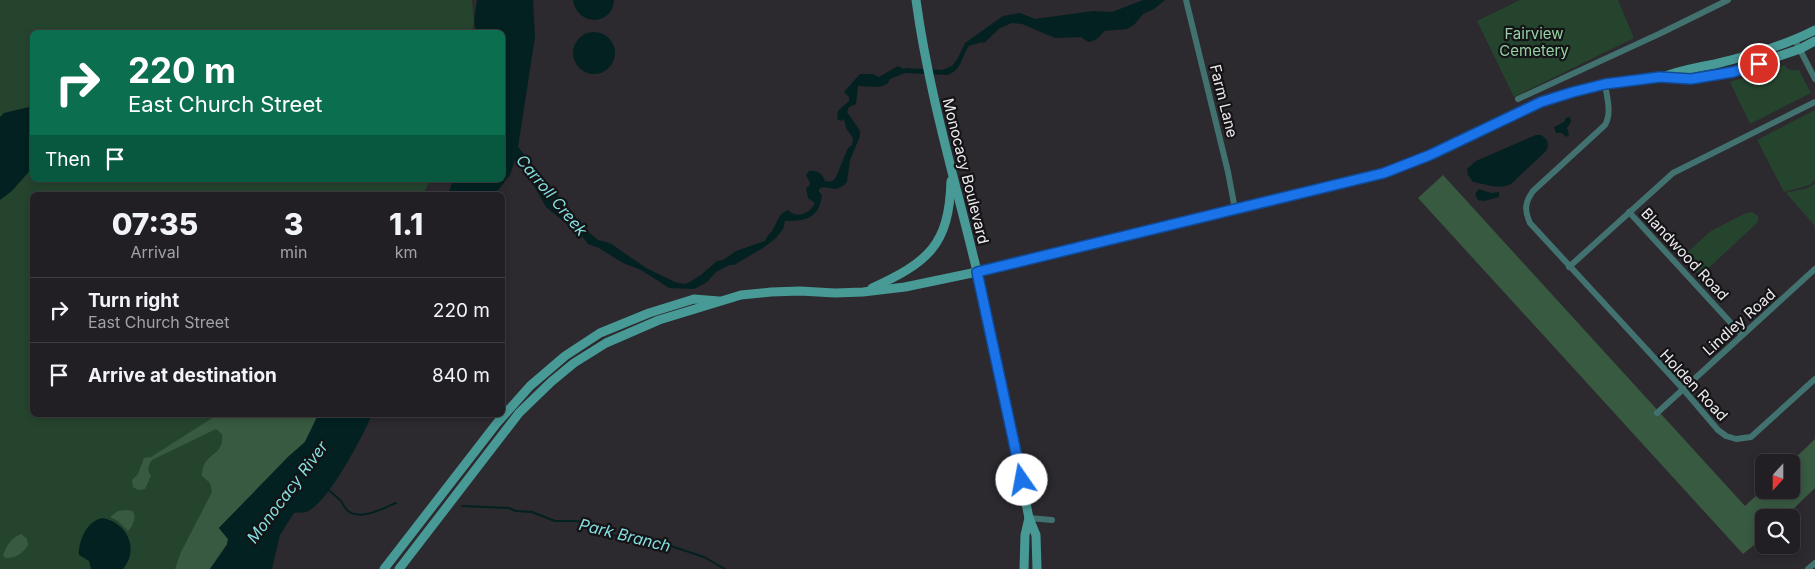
<!DOCTYPE html>
<html lang="en">
<head>
<meta charset="utf-8">
<style>
	body { margin:0; font-family:Inter,sans-serif; background:#2d2c30; color:#f1f3f6; height:100vh; display:flex; flex-direction:column; font-size:19px; white-space:nowrap }
	* { box-sizing:border-box; margin:0 }
	p { font-size:16px; color:#a2a2a6 }
	.icon { flex:none; width:28px; height:28px; fill:none; stroke:currentColor; stroke-width:2; stroke-linecap:round; stroke-linejoin:round }
	.map { position:relative; flex:1; overflow:hidden }
	.drawer { position:absolute; left:30px; top:192px; width:475px; height:225px; display:flex; flex-direction:column; background:#211f23; border-radius:8px; box-shadow:0 2px 8px #0003,0 0 0 1px #3e3d41 }
	.drawer>* { flex:none }
	.top-card { position:absolute; left:30px; top:30px; width:475px; height:152px; border-radius:8px; box-shadow:0 2px 8px #0003,0 0 0 1px #3e3d41; background:#0b6e4f; color:#fff; overflow:hidden }
	.needle { width:32px; rotate:201deg }
	.buttons { position:absolute; left:1755px; top:454px; display:grid; gap:10px }
	.buttons a { display:grid; place-items:center; width:45px; height:45px; border-radius:8px; background:#211f23; box-shadow:0 2px 8px #0003,0 0 0 1px #3e3d41; font-size:25px }
	.pin { position:absolute; display:grid; place-items:center; width:42px; height:42px; color:#fff; margin:-21px; border:2px solid #fff; border-radius:50%; box-shadow:0 1px 5px #0007 }
	.me { position:absolute; width:55px; margin:-28px; rotate:348deg; stroke-linejoin:round; filter:drop-shadow(0 0 4px #0008) }
	.turn { display:flex; align-items:center; gap:18px; height:105px; padding:0 15px; font-size:22px }
	.turn .icon { width:65px; height:65px; stroke-width:2.5 }
	.turn b { display:block; font-size:35px; line-height:42px }
	.then { display:flex; align-items:center; height:48px; padding:0 15px; background:#0003; gap:10px; font-size:19px }
	.eta { display:flex; justify-content:space-evenly; align-items:center; height:85px; text-align:center }
	.eta b { font-size:30px; font-weight:800; line-height:35px }
	ul { padding:0; list-style:none }
	li { display:flex; align-items:center; gap:15px; height:65px; padding:0 15px; border-top:1px solid #3e3d41 }
	li div { flex:1 }
	li b { display:block; font-size:19px }
	li em { font-style:normal }
	.map>svg:first-child { display:block }
	.green { fill:#25442e }
	.forest { fill:#385a41 }
	.water { fill:#032121 }
	.lines { fill:none; stroke-linecap:round; stroke-linejoin:round }
	.stream { stroke:#032121; stroke-width:2 }
	.street { stroke:#42726f; stroke-width:6 }
	.secondary { stroke:#489a96; stroke-width:9 }
	.route-casing { stroke:#114b97; stroke-width:12 }
	.route { stroke:#1a73e8; stroke-width:9 }
	.labels { text-anchor:middle; dominant-baseline:central; stroke-width:4.5; stroke-linejoin:round; paint-order:stroke }
	.park-label { font-size:15px; fill:#96d1a5; stroke:#141315 }
	.street-label { font-size:15px; fill:#eceaee; stroke:#141315 }
	.water-label { font-size:16px; font-style:italic; fill:#84dfe1; stroke:#141315 }
</style>
</head>
<body>
<div class="map">
<svg width="1815" height="569" viewBox="0 0 1815 569">
	<rect width="100%" height="100%" fill="#2c292f"/>
	<g class="green">
		<path d="M0 0H472L474 21 472 32H32V180H430L423 195H32V415H317L218 528 208 569H0Z"/>
		<path d="M1520 0H1618L1634 38 1514 97 1477 21Z"/>
		<path d="M1784 65C1788 70 1792 71 1799 70L1811 93 1750 124 1730 82Z"/>
		<path d="M1815 110V180L1810 185 1784 192 1757 140Z"/>
		<path d="M1815 183V226L1786 193C1796 189 1807 191 1815 183Z"/>
		<path d="M1752 212 1758 216V222L1700 276 1682 257 1711 231 1746 213Z"/>
	</g>
	<g class="forest">
		<path d="M1443 175 1745 506 1764 488V490H1791V462L1815 439V488L1785 517 1764 518V537L1743 554 1418 198Z"/>
		<path d="M217 415H318L305 442 288 457 219 528 228 539 227 544 210 569H175L181 552 212 492 210 483 202 476C202 451 225 458 222 434L216 429 152 460C148 466 147 471 151 476L145 489 138 490 133 487 132 480 138 474 144 458 151 457Z"/>
		<path d="M126 510 133 511 135 517 132 526 128 531 118 521 110 517 118 511Z"/>
		<path d="M21 534 27 539 28 545C23 553 15 559 5 558L3 555C7 545 11 538 21 534Z"/>
	</g>
	<g class="water">
		<path d="M477 0H533L535 37 518 147 586 230 598 240 610 243 646 268 675 282 683 284 688 283 701 275 717 261 723 260 736 251 765 241C767 236 769 235 772 231 777 223 778 214 788 210 796 219 810 214 815 203L808 198 806 188 809 186 810 183 806 175 809 171C817 170 823 174 825 181 831 182 833 182 836 177L848 148 852 145 853 138 846 128 844 119 841 121 837 119 838 111 849 101V97L844 92 860 74H873L879 77 898 66 904 69 906 68 942 70 952 66 958 58 965 43 1003 16 1020 13 1035 19 1093 11 1112 12 1143 0H1165L1154 9 1143 14 1134 25 1127 29 1104 31C1099 38 1096 41 1088 42L1081 37 1055 38 1022 24 1012 23 1000 28 984 43 982 42 969 46C961 57 962 71 947 75L905 73 890 79 887 84 879 87 858 86 856 104 849 107 847 112 860 131V136L850 160 847 182 843 186 836 189 823 187 819 189V192L822 195C819 219 805 221 785 221L783 229 776 238 763 248 734 265H729L716 272 707 282 694 289 669 288 641 270 623 263 599 248 588 244 577 230 568 225 546 207 529 177 519 162 515 160 510 175 494 195H448L453 180H502V32H476L474 21Z"/>
		<path d="M573 0H614C613 26 577 27 573 0Z"/>
		<circle cx="594" cy="53" r="21"/>
		<path d="M29 107 32 108V168L12 191 0 200V117L4 113Z"/>
		<path d="M1570 117 1571 122 1567 128 1569 135 1566 137 1562 133H1556L1554 127 1564 122 1566 118Z"/>
		<path d="M1536 135H1541L1547 140 1548 146 1546 151 1511 184C1499 190 1485 184 1473 182L1468 175 1467 169 1476 161Z"/>
		<path d="M1479 189 1491 193 1499 192V197L1484 201 1478 200 1475 194Z"/>
		<path d="M318 415H372C362 437 328 504 306 512 303 513 298 512 294 513L280 535 272 569H210L227 545 228 539 219 528 288 457 305 442Z"/>
		<path d="M103 518C127 523 140 549 123 569H91L89 561 79 555C78 544 85 526 95 521 97 519 100 519 103 518Z"/>
	</g>
	<g class="lines">
		<g class="stream">
			<path d="M326 488C331 492 337 497 341 501 343 504 345 509 348 511 362 521 383 508 396 503"/>
			<path d="M462 506 509 508 516 511 532 512 555 521H576L590 523 613 535 636 541 671 546 704 557 725 569"/>
		</g>
		<g class="street">
			<path d="M1186 0 1228 172 1235 209"/>
			<path d="M1795 40 1815 79"/>
			<path d="M1605 84C1607 98 1612 113 1605 125L1533 191C1525 202 1524 210 1530 223L1683 389 1718 430 1726 436 1736 439 1751 437 1815 379"/>
			<path d="M1518 99 1659 34 1728 0"/>
			<path d="M1629 212 1742 335"/>
			<path d="M1569 267 1673 173 1815 102"/>
			<path d="M1657 413 1815 269"/>
			<path d="M1029 518 1052 520"/>
			<path d="M1808 569 1815 563"/>
		</g>
		<g class="secondary">
			<path d="M916 0C929 96 958 190 980 284 998 362 1013 440 1029 518L1036 535 1037 569"/>
			<path d="M1665 76C1682 70 1698 67 1715 64 1749 56 1784 46 1815 30"/>
			<path d="M872 288C928 262 949 246 951 181"/>
			<path d="M384 569 497 423 530 386 565 356 600 333 649 313 694 299 719 301"/>
			<path d="M399 569 519 413 551 382 574 363 606 343 659 320 741 295 771 292 800 291 835 293 863 292 905 287 977 272 1385 173 1430 155 1541 102 1573 92 1605 84 1660 77 1691 79 1733 72 1800 49 1815 41"/>
			<path d="M1024 569 1025 535 1029 518"/>
		</g>
	</g>
	<g class="lines">
		<defs>
			<path id="route" d="M1022 480 977 272 1384 173 1430 155 1541 102 1573 92 1605 84 1660 77 1691 79 1733 72 1759 64"/>
		</defs>
		<use href="#route" class="route-casing"/>
		<use href="#route" class="route"/>
	</g>
	<g class="labels">
		<g class="park-label">
			<text x="1534" y="33">Fairview<tspan x="1534" dy="17">Cemetery</tspan></text>
		</g>
		<g class="street-label">
			<text transform="translate(1224 101) rotate(76)">Farm Lane</text>
			<text transform="translate(966 171) rotate(76)">Monocacy Boulevard</text>
			<text transform="translate(1685 254) rotate(47)">Blandwood Road</text>
			<text transform="translate(1739 322) rotate(-42)">Lindley Road</text>
			<text transform="translate(1694 385) rotate(47)">Holden Road</text>
		</g>
		<g class="water-label">
			<text transform="translate(552 195) rotate(50)">Carroll Creek</text>
			<text transform="translate(287 492) rotate(-53)">Monocacy River</text>
			<text transform="translate(625 535) rotate(14)">Park Branch</text>
		</g>
	</g>
</svg>
<div class="buttons">
<a><svg class="needle" viewBox="-14 -14 28 28"><path d="M0-13l5 13h-10z" fill="#e53935"/><path d="M0 13l5-13h-10z" fill="#a2a2a6"/></svg></a>
<a><svg class="icon" aria-label="search" viewBox="0 0 24 24"><circle cx="10" cy="10" r="6"/><path d="M15 15l6 6"/></svg></a>
</div>
<div class="pin" style="left:1759px;top:64px;background:#d93025"><svg class="icon" aria-label="arrive" viewBox="0 0 24 24"><path d="M6 21V4h12l-3 4 3 4H6"/></svg></div>
<svg class="me" style="left:1022px;top:480px" viewBox="-20 -20 40 40"><circle r="19" fill="#fff"/><path d="M0-13L10 11 0 6-10 11z" fill="#1a73e8"/></svg>
<div class="top-card">
<div class="turn"><svg class="icon" aria-label="right" viewBox="0 0 24 24"><path d="M7 20v-9h11M14 6l5 5-5 5"/></svg><div><b>220 m</b>East Church Street</div></div>
<div class="then">Then<svg class="icon" aria-label="arrive" viewBox="0 0 24 24"><path d="M6 21V4h12l-3 4 3 4H6"/></svg></div>
</div>
<section class="drawer">
<div class="eta">
<div><b>07:35</b><p>Arrival</p></div>
<div><b>3</b><p>min</p></div>
<div><b>1.1</b><p>km</p></div>
</div>
<ul>
<li><svg class="icon" aria-label="right" viewBox="0 0 24 24"><path d="M7 20v-9h11M14 6l5 5-5 5"/></svg><div><b>Turn right</b><p>East Church Street</p></div><em>220 m</em></li>
<li><svg class="icon" aria-label="arrive" viewBox="0 0 24 24"><path d="M6 21V4h12l-3 4 3 4H6"/></svg><div><b>Arrive at destination</b></div><em>840 m</em></li>
</ul>
</section>
</div>
</body>
</html>
